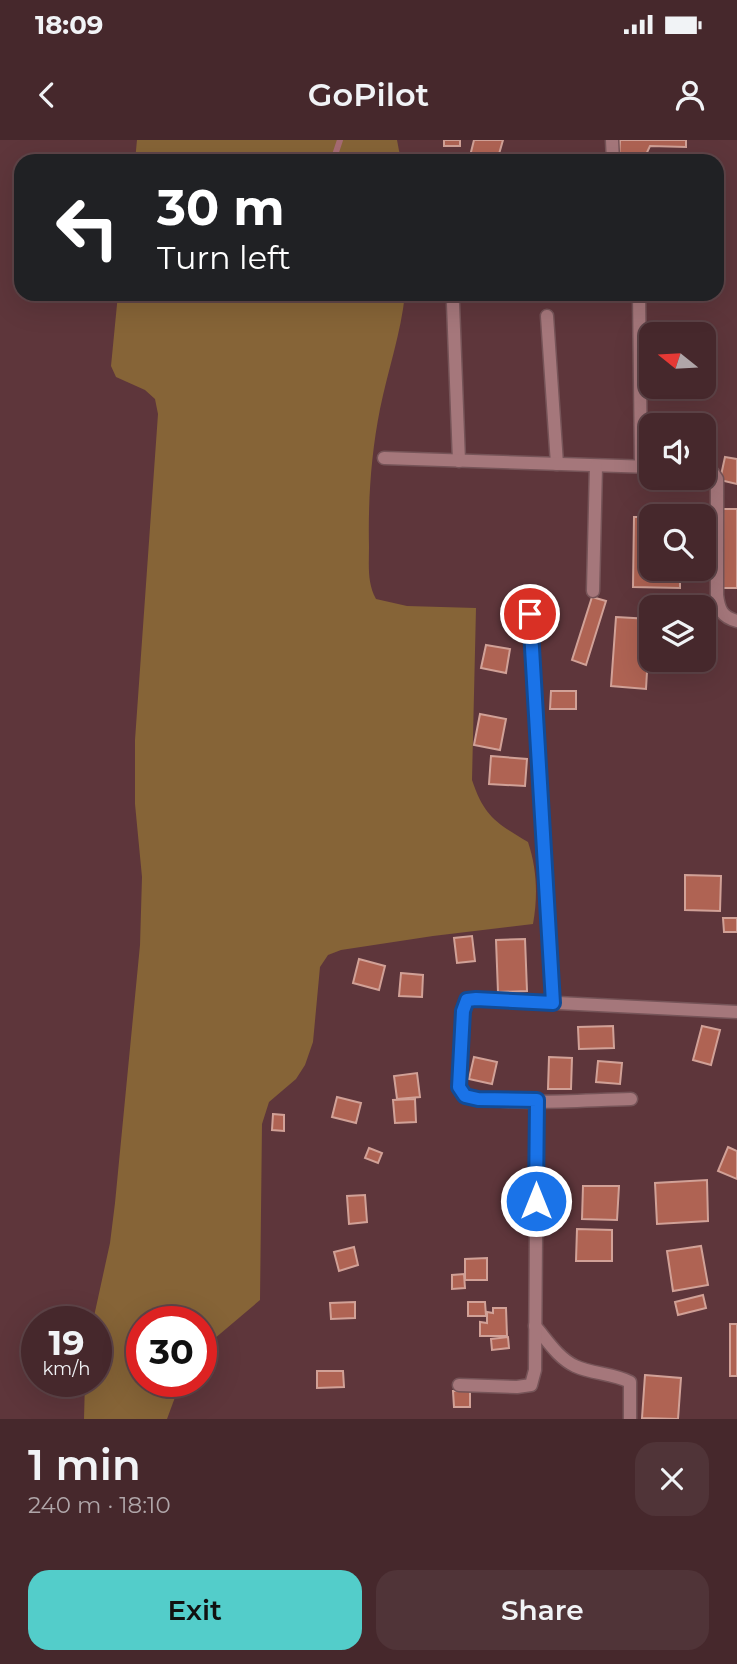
<!DOCTYPE html>
<html lang="en">
<head>
<meta charset="utf-8">
<style>
	body { margin:0; font-family:Montserrat,sans-serif; background:#503438; color:#f1f3f6; height:100vh; display:flex; flex-direction:column; font-size:26px; white-space:nowrap }
	* { box-sizing:border-box; margin:0 }
	p { font-size:23px; color:#b0a6a9 }
	.icon { flex:none; width:38px; height:38px; fill:none; stroke:currentColor; stroke-width:2; stroke-linecap:round; stroke-linejoin:round }
	.map { position:relative; height:1279px; overflow:hidden }
	.drawer { display:flex; flex-direction:column; background:#46282c; flex:1 }
	.drawer>* { flex:none }
	.hud { position:absolute; left:14px; top:14px; width:710px; height:147px; border-radius:21px; box-shadow:0 7px 28px #0002,0 0 0 2px #5e4448; background:#202124; color:#fff; overflow:hidden }
	.needle { width:46px; rotate:288deg }
	.controls { position:absolute; left:639px; top:182px; display:grid; gap:14px }
	.controls a { display:grid; place-items:center; width:77px; height:77px; border-radius:14px; background:#46282c; box-shadow:0 7px 28px #0002,0 0 0 2px #5e4448; font-size:35px }
	.speed { position:absolute; left:21px; top:1166px; display:flex; gap:14px; font-size:35px; font-weight:700; text-align:center }
	.speed>* { display:grid; place-content:center; width:91px; height:91px; border-radius:50%; background:#46282c; box-shadow:0 7px 28px #0002,0 0 0 2px #5e4448; line-height:1 }
	.speed small { font-size:18px; font-weight:400 }
	.speed .limit { border:10px solid #d22; background:#fff; color:#111 }
	.pin { position:absolute; display:grid; place-items:center; width:60px; height:60px; color:#fff; margin:-30px; border:4px solid #fff; border-radius:50%; box-shadow:0 2px 7px #0007 }
	.me { position:absolute; width:77px; margin:-38px; rotate:0deg; stroke-linejoin:round; filter:drop-shadow(0 0 5px #0008) }
	.turn { display:flex; align-items:center; gap:24px; height:147px; padding:0 28px; font-size:32px }
	.turn .icon { width:91px; height:91px; stroke-width:2.5 }
	.turn b { display:block; font-size:49px; line-height:60px }
	.round { display:grid; place-items:center; flex:none; width:74px; height:74px; border-radius:21px; background:#503438 }
	.head { display:flex; align-items:center; justify-content:space-between; height:119px; padding:0 28px }
	h1 { font-size:42px; font-weight:600; line-height:52px }
	.action { display:flex; gap:14px; margin-top:auto; padding:14px 28px }
	.action a { flex:1; height:80px; border-radius:21px; background:#53cdca; color:#111; font-size:28px; font-weight:600; line-height:80px; text-align:center }
	.action a+a { background:#503438; color:#f1f3f6 }
	.status { display:flex; justify-content:space-between; align-items:center; height:49px; padding:0 35px; background:#46282c; direction:ltr }
	.status svg { height:19px; fill:currentColor }
	header { display:flex; justify-content:space-between; align-items:center; height:91px; padding:0 28px; background:#46282c; font-size:32px; font-weight:600 }
	.map>svg:first-child { display:block }
	.green { fill:#866437 }
	.lines { fill:none; stroke-linecap:round; stroke-linejoin:round }
	.stream { stroke:#a66b73; stroke-width:6 }
	.building { fill:#af6353; stroke:#d1a197; stroke-width:2 }
	.minor-casing { stroke:#765458; stroke-width:15 }
	.minor { stroke:#a5777b; stroke-width:12 }
	.route-casing { stroke:#114b97; stroke-width:18 }
	.route { stroke:#1a73e8; stroke-width:12 }
</style>
</head>
<body>
<div class="status"><b>18:09</b><svg viewBox="0 0 49 12"><path d="M0 12V9h3v3zM5 12V6h3v6zM10 12V3h3v9zM15 12V0h3v12zM26 1h20v11H26zM47 4h2v5h-2z"/></svg></div>
<header><svg class="icon" aria-label="back" viewBox="0 0 24 24"><path d="M15 5l-7 7 7 7"/></svg>GoPilot<svg class="icon" aria-label="person" viewBox="0 0 24 24"><circle cx="12" cy="8" r="4"/><path d="M4 21q1-7 8-7t8 7"/></svg></header>
<div class="map">
<svg width="737" height="1279" viewBox="0 0 737 1279">
	<rect width="100%" height="100%" fill="#5e363b"/>
	<g class="green">
		<path d="M137 0H397L401 21H135Z"/>
		<path d="M118 154H405C401 193 388 230 380 269 371 314 368 361 369 407 369 425 367 443 376 459L407 466 476 468 472 640C484 676 496 683 528 702 537 729 538 756 533 784L433 796 341 810 328 815 320 827 313 902 305 925 296 939 269 962 262 984 260 1160 201 1210V1181H142V1241H181L167 1279H84L85 1241H96V1181H93L110 1103 115 1063 140 805 142 737 135 664V600L158 274 155 259 145 250 116 237 111 226Z"/>
	</g>
	<g class="lines">
		<path class="stream" d="M333 21 340 0"/>
	</g>
	<g class="building">
		<rect x="444" y="0" width="16" height="6"/>
		<path d="M474 0H503L497 21 469 20Z"/>
		<path d="M620 0H686V7L650 6 643 21H619Z"/>
		<path d="M725 317 737 319V344L720 340Z"/>
		<path d="M722 369H737V448H721Z"/>
		<path d="M634 377H651V429H680V448L633 447Z"/>
		<path d="M592 457 606 461 586 525 572 520Z"/>
		<path d="M616 477 650 479 646 549 611 546Z"/>
		<path d="M486 505 510 509 506 533 481 528Z"/>
		<path d="M551 551H576V569H550Z"/>
		<path d="M480 574 506 579 500 610 474 605Z"/>
		<path d="M491 616 527 619 525 646 489 644Z"/>
		<path d="M685 735 721 736 720 771 685 770Z"/>
		<path d="M723 778H737V792H724Z"/>
		<path d="M472 796 475 821 457 823 454 798Z"/>
		<path d="M525 799 527 851 498 852 496 800Z"/>
		<path d="M359 819 385 826 379 850 353 843Z"/>
		<path d="M401 833 423 835 422 857 399 856Z"/>
		<path d="M613 886 614 908 579 909 578 887Z"/>
		<path d="M702 886 720 890 711 925 693 920Z"/>
		<path d="M474 917 497 922 492 944 469 939Z"/>
		<path d="M549 917 572 918 571 949H548Z"/>
		<path d="M598 921 622 923 620 944 596 942Z"/>
		<path d="M417 933 420 957 397 959 394 936Z"/>
		<path d="M337 957 361 963 356 983 332 977Z"/>
		<path d="M415 959 416 982 395 983 393 960Z"/>
		<path d="M273 974 284 975V991L272 990Z"/>
		<path d="M728 1007 737 1011V1039L718 1031Z"/>
		<path d="M369 1008 382 1013 378 1023 365 1018Z"/>
		<path d="M707 1040 708 1081 657 1084 655 1043Z"/>
		<path d="M583 1046H619L617 1080 582 1079Z"/>
		<path d="M365 1055 367 1082 349 1084 347 1056Z"/>
		<path d="M577 1089 612 1090V1121H576Z"/>
		<path d="M701 1106 708 1145 673 1151 667 1111Z"/>
		<path d="M354 1107 358 1125 339 1131 334 1112Z"/>
		<path d="M487 1118V1140H465V1119Z"/>
		<path d="M464 1134 465 1148 452 1149V1135Z"/>
		<path d="M703 1155 706 1168 678 1175 675 1162Z"/>
		<path d="M355 1162V1178L331 1179 330 1163Z"/>
		<path d="M468 1162H485L486 1176H468Z"/>
		<path d="M493 1168H506L507 1196H480V1182L487 1183V1172L493 1173Z"/>
		<rect x="730" y="1184" width="7" height="52"/>
		<path d="M508 1197 509 1208 492 1210 491 1199Z"/>
		<path d="M317 1231H343L344 1247 317 1248Z"/>
		<path d="M645 1235 681 1238 678 1279 642 1278Z"/>
		<path d="M453 1251H470V1267H454Z"/>
	</g>
	<g class="lines">
		<defs>
			<g id="minor">
				<path d="M612 0 613 21"/>
				<path d="M639 154 641 327"/>
				<path d="M453 164 459 321"/>
				<path d="M547 176 557 324"/>
				<path d="M384 318 651 327"/>
				<path d="M704 329 713 333 717 339V455C719 470 722 477 737 481"/>
				<path d="M593 451 596 326"/>
				<path d="M530 474 553 863"/>
				<path d="M631 959C581 960 513 966 465 956L459 947 463 871 467 860 476 859 737 872"/>
				<path d="M535 1186C547 1200 558 1218 575 1226 592 1234 612 1233 630 1242V1279"/>
				<path d="M459 1245 517 1247 531 1245 535 1230 537 960"/>
			</g>
		</defs>
		<use href="#minor" class="minor-casing"/>
		<use href="#minor" class="minor"/>
	</g>
	<g class="lines">
		<defs>
			<path id="route" d="M530 474 553 863 476 859 467 860 463 871 459 947 465 956 478 959 537 960 536 1061"/>
		</defs>
		<use href="#route" class="route-casing"/>
		<use href="#route" class="route"/>
	</g>
</svg>
<div class="controls">
<a><svg class="needle" viewBox="-14 -14 28 28"><path d="M0-13l5 13h-10z" fill="#e53935"/><path d="M0 13l5-13h-10z" fill="#b0a6a9"/></svg></a>
<a><svg class="icon" aria-label="sound" viewBox="0 0 24 24"><path d="M4 9h4l5-4v14l-5-4H4zM17 9q2 3 0 6"/></svg></a>
<a><svg class="icon" aria-label="search" viewBox="0 0 24 24"><circle cx="10" cy="10" r="6"/><path d="M15 15l6 6"/></svg></a>
<a><svg class="icon" aria-label="layers" viewBox="0 0 24 24"><path d="M12 4l9 5-9 5-9-5zM3 14l9 5 9-5"/></svg></a>
</div>
<div class="speed"><div>19<small>km/h</small></div><div class="limit">30</div></div>
<div class="pin" style="left:530px;top:474px;background:#d93025"><svg class="icon" aria-label="arrive" viewBox="0 0 24 24"><path d="M6 21V4h12l-3 4 3 4H6"/></svg></div>
<svg class="me" style="left:536px;top:1061px" viewBox="-20 -20 40 40"><circle r="17" fill="#1a73e8" stroke="#fff" stroke-width="3"/><path d="M0-11L8 9 0 5-8 9z" fill="#fff"/></svg>
<div class="hud">
<div class="turn"><svg class="icon" aria-label="left" viewBox="0 0 24 24"><path d="M17 20v-9H6M10 6l-5 5 5 5"/></svg><div><b>30 m</b>Turn left</div></div>
</div>
</div>
<section class="drawer">
<div class="head"><div><h1>1 min</h1><p>240 m · 18:10</p></div><a class="round"><svg class="icon" aria-label="close" viewBox="0 0 24 24"><path d="M6 6l12 12M18 6L6 18"/></svg></a></div>
<div class="action"><a>Exit</a><a>Share</a></div>
</section>
</body>
</html>
